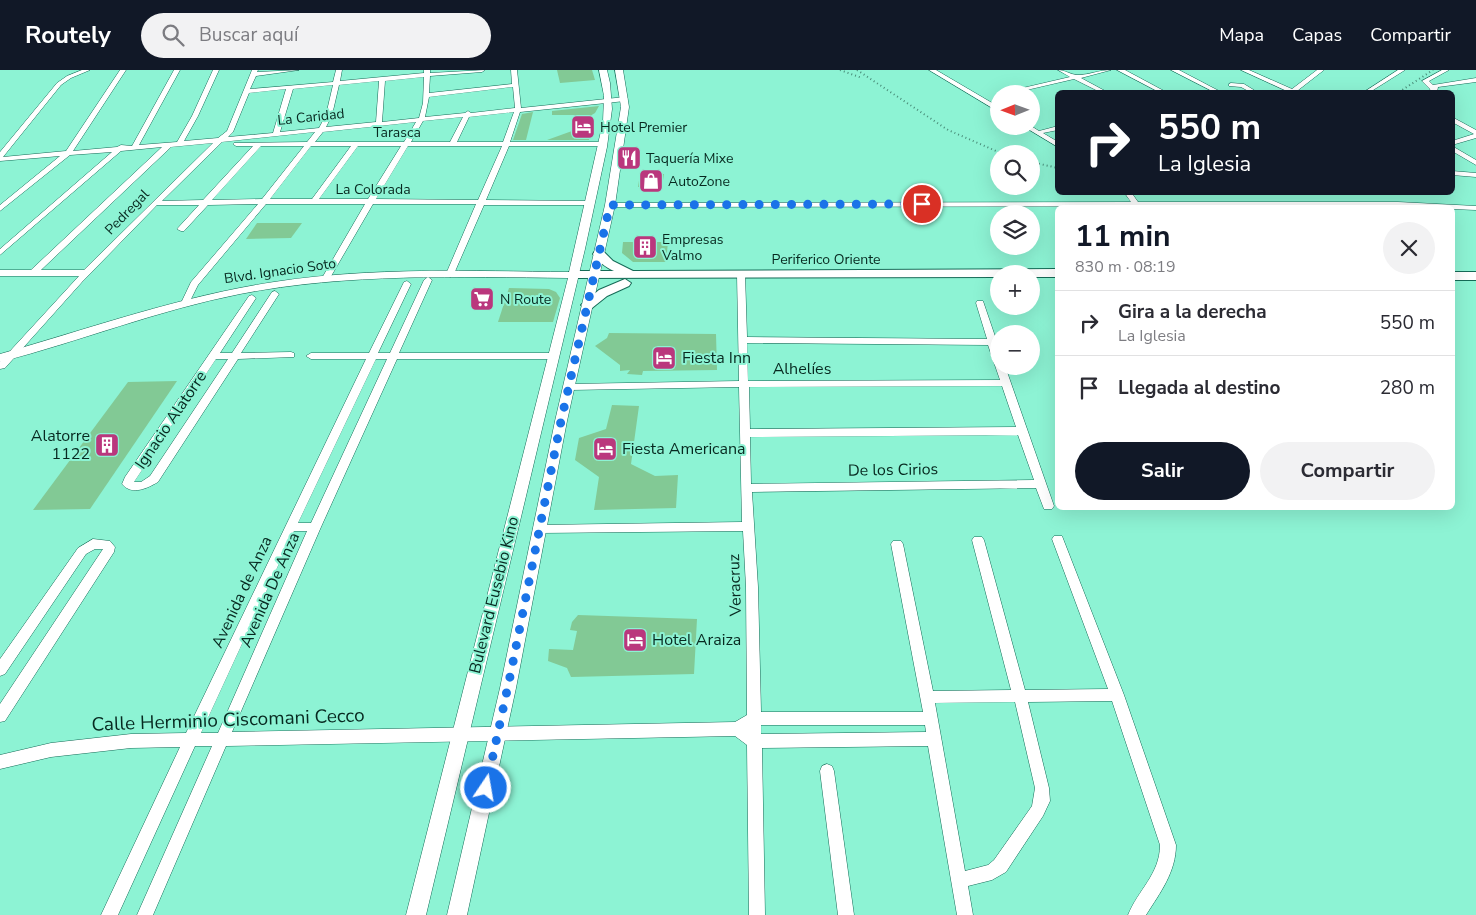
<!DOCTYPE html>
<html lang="es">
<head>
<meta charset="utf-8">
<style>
	body { margin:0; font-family:"Nunito Sans",sans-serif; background:#f2f2f3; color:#2b2b33; height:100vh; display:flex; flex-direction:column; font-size:19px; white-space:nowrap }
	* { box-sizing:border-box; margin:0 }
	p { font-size:16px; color:#7c7c81 }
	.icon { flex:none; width:28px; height:28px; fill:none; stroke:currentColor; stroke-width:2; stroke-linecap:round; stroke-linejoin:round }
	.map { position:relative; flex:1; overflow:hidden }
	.panel { position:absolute; left:1055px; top:135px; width:400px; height:305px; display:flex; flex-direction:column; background:#fff; border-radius:8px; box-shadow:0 5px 20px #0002 }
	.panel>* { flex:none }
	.guide { position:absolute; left:1055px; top:20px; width:400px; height:105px; border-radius:8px; box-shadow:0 5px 20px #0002; background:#111827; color:#fff; overflow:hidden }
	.needle { width:32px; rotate:269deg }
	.buttons { position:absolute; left:990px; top:15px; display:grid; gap:10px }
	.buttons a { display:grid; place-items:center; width:50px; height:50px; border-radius:50%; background:#fff; box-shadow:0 5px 20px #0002; font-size:25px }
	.pin { position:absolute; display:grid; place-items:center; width:42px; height:42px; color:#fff; margin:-21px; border:2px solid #fff; border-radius:50%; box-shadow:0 1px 5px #0007 }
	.me { position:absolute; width:55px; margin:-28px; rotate:12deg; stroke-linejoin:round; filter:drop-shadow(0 0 4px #0008) }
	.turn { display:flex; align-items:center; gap:18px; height:105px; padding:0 20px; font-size:22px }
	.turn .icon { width:65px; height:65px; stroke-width:2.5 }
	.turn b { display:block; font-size:35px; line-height:42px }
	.round { display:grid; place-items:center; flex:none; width:52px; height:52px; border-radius:26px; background:#f2f2f3 }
	.head { display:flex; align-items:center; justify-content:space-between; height:85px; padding:0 20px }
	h1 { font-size:30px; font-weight:700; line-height:38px; color:#111827 }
	.action { display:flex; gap:10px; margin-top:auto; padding:10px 20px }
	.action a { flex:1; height:58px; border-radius:30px; background:#111827; color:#fff; font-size:20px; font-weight:700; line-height:58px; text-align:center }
	.action a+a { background:#f2f2f3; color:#2b2b33 }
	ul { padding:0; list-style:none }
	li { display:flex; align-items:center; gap:15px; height:65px; padding:0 20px; border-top:1px solid #e1e1e2 }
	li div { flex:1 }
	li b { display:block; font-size:19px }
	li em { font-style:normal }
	header { display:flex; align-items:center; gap:30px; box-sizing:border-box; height:70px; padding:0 25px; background:#111827; color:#fff }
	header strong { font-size:24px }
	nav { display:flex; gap:28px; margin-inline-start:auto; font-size:18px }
	.search { width:350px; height:45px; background:#f2f2f3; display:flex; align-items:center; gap:12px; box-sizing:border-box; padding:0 18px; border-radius:28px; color:#7c7c81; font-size:19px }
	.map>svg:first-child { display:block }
	.building { fill:#82c995 }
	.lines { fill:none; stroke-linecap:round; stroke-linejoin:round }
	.minor-casing { stroke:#156b57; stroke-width:1 }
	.major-casing { stroke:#156b57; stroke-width:1 }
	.highway-casing { stroke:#156b57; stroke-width:2 }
	.minor { fill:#fff; fill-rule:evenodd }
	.major { fill:#fff; fill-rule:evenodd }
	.highway { fill:#fff; fill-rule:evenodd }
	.rail { stroke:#4a8e7a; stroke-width:2; stroke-dasharray:1 3; stroke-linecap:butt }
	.route { stroke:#1a73e8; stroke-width:9; stroke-dasharray:0 16.2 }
	.labels { text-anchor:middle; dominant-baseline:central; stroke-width:4; stroke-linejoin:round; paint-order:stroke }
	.far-street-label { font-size:14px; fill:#072920; stroke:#8df3d4 }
	.far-poi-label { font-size:14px; fill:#072920; stroke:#8df3d4; text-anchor:start }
	.poi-label { font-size:16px; fill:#072920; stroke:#8df3d4; text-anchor:start }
	.street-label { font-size:16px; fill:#072920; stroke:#8df3d4 }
	.near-street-label { font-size:19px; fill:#072920; stroke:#8df3d4 }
</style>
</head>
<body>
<header>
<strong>Routely</strong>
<div class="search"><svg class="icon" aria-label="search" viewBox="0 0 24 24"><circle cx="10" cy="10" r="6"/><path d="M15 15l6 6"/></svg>Buscar aquí</div>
<nav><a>Mapa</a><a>Capas</a><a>Compartir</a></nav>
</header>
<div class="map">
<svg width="1476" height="845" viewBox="0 0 1476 845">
	<rect width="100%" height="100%" fill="#8df3d4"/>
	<g class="building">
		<path d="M557 0H592L595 10 560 13Z"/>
		<path d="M599 36 595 43 590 46 593 52 589 70H547L572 61 576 45H552V41Z"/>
		<path d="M533 42 526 70H513L522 44Z"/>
		<path d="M640 104H664L662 117H638Z"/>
		<path d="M257 153H302L291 168 246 169Z"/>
		<path d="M623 172H668L666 192H633L622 183Z"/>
		<path d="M509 218 549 219 556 222 560 228 553 252H498Z"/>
		<path d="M609 263 716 264 717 300 643 301 642 305 627 304 630 300 620 301V295L595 276 607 268Z"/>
		<path d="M177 311 90 439 33 440 128 312Z"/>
		<path d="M612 335 639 336 631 394 655 406 678 405 676 438 594 440 599 407 575 390 579 368 606 359Z"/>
		<path d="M578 545 697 549 694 604 571 607 567 598 548 591 549 579 573 580 577 561 570 560 572 552Z"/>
	</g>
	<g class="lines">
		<defs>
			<g id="minor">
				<path d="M82 0H90L71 8 61 15 3 87 66 81 120 0H126L73 81 117 77 121 75 132 76 174 0H180L139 75 177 72 192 46 213 0H219L198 46 184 71 218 68 227 61 252 0H258L257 2 299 0 256 6 250 19 333 12 336 0H342L340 11 424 3V0H430V3L485 0 482 2 430 6 429 23 512 14 511 0H517L521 38 625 27 628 29 625 31 520 42 510 72H604L607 74 604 76H509L486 130 590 131 594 133 590 135H484L453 206 450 207 446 204 476 134H373L330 208 326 211 322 208 365 134H266L198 215 189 233 185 236 181 233 191 212 258 134 208 135 184 161H181L177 159 199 135H157L82 212 5 298 0 299V292L79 206H0V200H31L162 77 121 81 0 185V179L112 82 70 85 0 141V135L60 86 0 91V82L57 13 67 6ZM424 7 423 33 419 48 382 52 385 11ZM379 11 376 52 326 57 332 45 339 15ZM333 15 326 45 319 58 280 62 293 19ZM513 17 515 38 471 43 468 41 465 43 425 47 429 27ZM286 19 273 63 228 67 233 62 249 23ZM514 42 503 72H457L469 47ZM463 47 450 72H411L423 51ZM416 52 404 72H315L323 62ZM315 62 307 72 234 73 233 74 236 76H253L203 130 162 131 222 72ZM213 73 84 200H41L171 77ZM261 76H304L262 129 212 130ZM311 76H351L312 129H270ZM358 76H401L368 129H319ZM408 76H502L478 130 376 129Z"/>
				<path d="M929 0H936L999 37V42Z"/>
				<path d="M1058 0C1065 0 1071 5 1078 5 1089 5 1099 0 1111 0L1081 8 1107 22H1100L1074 9 1009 24H999V26L997 24 1070 7Z"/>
				<path d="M1117 0H1125L1166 22H1159Z"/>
				<path d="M1171 0H1179L1221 22H1214Z"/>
				<path d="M1241 0H1249L1292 19 1317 0H1324L1297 21 1298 22H1289Z"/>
				<path d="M1398 0H1405L1370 22H1364Z"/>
				<path d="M1442 0H1449L1429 11 1433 15 1476 8V12L1438 17 1437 22H1431L1430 19 1422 11Z"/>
				<path d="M1231 13 1244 14 1257 22H1250L1241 17 1229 16V14Z"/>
				<path d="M1452 47 1476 60V68L1452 75V71L1474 64 1452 52Z"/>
				<path d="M1023 56H1031L1039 61 1058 56V60L1043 63 1058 72V77Z"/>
				<path d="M1452 76 1476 90V95L1452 81Z"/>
				<path d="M1452 101 1476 103V107L1452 105Z"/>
				<path d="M1124 122H1131L1138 132H1398L1476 136V140L1452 139V138L1398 136 610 137 606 135 610 133 1131 132Z"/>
				<path d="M741 201 745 204 747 267 987 269 976 233 977 231H983L999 278V296H1005L1054 436 1052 439H1044L1036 418 752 422 758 517 761 642H923L891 474 893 471H901L903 474 933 621 1011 620 972 470 974 467H982L984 470 1025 620 1108 619 1052 469 1054 466H1062L1124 625 1176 775C1176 802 1160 823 1146 845H1128C1138 820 1160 804 1160 775L1112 631 1028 632 1049 718 1050 731 1043 746 1006 802 992 810 968 816 973 845H957L928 676 762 678 765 845H749L747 675 735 666 226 676 153 845H137L212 676H195L118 845H101L180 677 131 678 51 687 0 699V685L51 673 131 664 186 663 366 289H311L306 286 311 283H369L404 212 407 211 411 214 378 283H390L424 210 428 207 432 210 399 283H553L558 286 553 289H397L321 457 232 662 735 652 747 645 746 517 743 461 539 463 535 462 533 459 535 456 539 455 742 452 739 317 570 320 565 317 570 314 739 311 737 204ZM747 273 988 275 1000 310 748 311ZM376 289H387L311 453H298ZM1002 316 1016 357 750 359 749 317ZM1018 365 1034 410 751 414 750 367ZM294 461H307L218 663H201ZM1015 632 1035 718 1032 736 994 790 988 795 965 801 935 633ZM761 655H925L926 662 761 664Z"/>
				<path d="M275 221 279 224 241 283 291 282 294 283V287L238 289 158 412C148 418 132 426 122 414L125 407 249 226 252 225 256 228 220 283H232L272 222ZM216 289H228L150 406 141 412H134Z"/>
				<path d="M93 469 110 471 115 477 114 482 5 651 0 652V634L103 479H95L86 484 5 604 0 606V589L78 478Z"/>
				<path d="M827 694 832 696 834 701 854 845H838L820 701 822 696Z"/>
			</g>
			<g id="major">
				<path d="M599 0H607L610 13 612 39 607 77 585 179 426 845H406L568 208C458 207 348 203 240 224 158 240 81 271 0 292V284C91 258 181 226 274 212 372 197 471 201 569 202L603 52 604 26Z"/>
				<path d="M615 0H623L629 37 615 135 567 351 516 618 467 845H447L500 618 555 351 605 135 621 37Z"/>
			</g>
			<g id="highway">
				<path d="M599 180 603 181 613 191 633 201 1058 199V207H1031V204H999V207L569 208 567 205 569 202 573 201H614C605 197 599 192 593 184L595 181Z"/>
				<rect x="1452" y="202" width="24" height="8"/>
				<path d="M625 209 631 213 629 216 607 226 592 238 587 239 581 235 599 220Z"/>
			</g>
		</defs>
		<use href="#minor" class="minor-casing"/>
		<use href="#major" class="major-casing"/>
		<use href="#highway" class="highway-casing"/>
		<use href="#minor" class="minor"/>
		<use href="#major" class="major"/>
		<use href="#highway" class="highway"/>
		<g class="rail">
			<path d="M840 0 862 8"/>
			<path d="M857 0 948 60 1003 84"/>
			<path d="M1399 22 1433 0"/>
			<path d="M1031 92 1058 98"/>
		</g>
	</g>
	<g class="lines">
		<path class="route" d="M486 718 511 602 561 351 610 135 922 134"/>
	</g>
	<defs>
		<symbol id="hotel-square" viewBox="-11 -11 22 22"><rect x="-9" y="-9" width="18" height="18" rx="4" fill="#ba377d" stroke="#8df3d4"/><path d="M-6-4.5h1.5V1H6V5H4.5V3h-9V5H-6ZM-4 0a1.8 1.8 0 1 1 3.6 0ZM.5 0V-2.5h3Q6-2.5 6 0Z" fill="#fff"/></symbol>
		<symbol id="restaurant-square" viewBox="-11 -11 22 22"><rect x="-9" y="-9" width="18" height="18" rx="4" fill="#ba377d" stroke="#8df3d4"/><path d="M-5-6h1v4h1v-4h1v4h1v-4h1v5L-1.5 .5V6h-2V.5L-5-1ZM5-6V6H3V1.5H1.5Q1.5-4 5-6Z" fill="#fff"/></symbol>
		<symbol id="shop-square" viewBox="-11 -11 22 22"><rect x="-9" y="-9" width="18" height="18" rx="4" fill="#ba377d" stroke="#8df3d4"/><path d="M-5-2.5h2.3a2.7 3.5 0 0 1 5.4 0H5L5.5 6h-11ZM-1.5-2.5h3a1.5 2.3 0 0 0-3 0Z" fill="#fff"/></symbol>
		<symbol id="building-square" viewBox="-11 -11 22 22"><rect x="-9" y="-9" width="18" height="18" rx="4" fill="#ba377d" stroke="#8df3d4"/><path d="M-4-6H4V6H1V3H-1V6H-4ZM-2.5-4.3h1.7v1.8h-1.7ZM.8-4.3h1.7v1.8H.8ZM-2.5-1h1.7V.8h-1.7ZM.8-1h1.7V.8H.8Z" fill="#fff"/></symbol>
		<symbol id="supermarket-square" viewBox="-11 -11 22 22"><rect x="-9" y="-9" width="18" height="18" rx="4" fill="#ba377d" stroke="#8df3d4"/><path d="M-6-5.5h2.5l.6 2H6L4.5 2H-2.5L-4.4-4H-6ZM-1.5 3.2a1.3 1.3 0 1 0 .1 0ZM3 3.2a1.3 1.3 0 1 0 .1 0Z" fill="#fff"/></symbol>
	</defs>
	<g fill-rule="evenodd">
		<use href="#hotel-square" x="569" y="43" width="28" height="28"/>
		<use href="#restaurant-square" x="615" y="74" width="28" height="28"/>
		<use href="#shop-square" x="637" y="97" width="28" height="28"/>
		<use href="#building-square" x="631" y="163" width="28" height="28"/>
		<use href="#supermarket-square" x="468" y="215" width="28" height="28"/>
		<use href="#hotel-square" x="650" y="274" width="28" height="28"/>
		<use href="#building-square" x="93" y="361" width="28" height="28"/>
		<use href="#hotel-square" x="591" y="365" width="28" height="28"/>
		<use href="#hotel-square" x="621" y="556" width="28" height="28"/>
	</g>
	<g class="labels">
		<g class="far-street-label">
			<text transform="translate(311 47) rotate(-6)">La Caridad</text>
			<text x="397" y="62">Tarasca</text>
			<text x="373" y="119">La Colorada</text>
			<text transform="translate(127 142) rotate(-46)">Pedregal</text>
			<text x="826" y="189">Periferico Oriente</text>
			<text transform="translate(280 201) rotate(-8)">Blvd. Ignacio Soto</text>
		</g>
		<g class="far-poi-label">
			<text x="600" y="57">Hotel Premier</text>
			<text x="646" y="88">Taquería Mixe</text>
			<text x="668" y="111">AutoZone</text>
			<text x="662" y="169">Empresas<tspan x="662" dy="16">Valmo</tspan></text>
			<text x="500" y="229">N Route</text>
		</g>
		<g class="poi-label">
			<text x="682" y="288">Fiesta Inn</text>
			<text x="90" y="366" text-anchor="end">Alatorre<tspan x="90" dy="18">1122</tspan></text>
			<text x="622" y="379">Fiesta Americana</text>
			<text x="652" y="570">Hotel Araiza</text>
		</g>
		<g class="street-label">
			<text x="802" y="299">Alhelíes</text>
			<text transform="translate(171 350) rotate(-56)">Ignacio Alatorre</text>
			<text transform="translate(893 400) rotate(-1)">De los Cirios</text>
			<text transform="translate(735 515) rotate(-92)">Veracruz</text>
			<text transform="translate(270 520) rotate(-66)">Avenida De Anza</text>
			<text transform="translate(242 522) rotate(-65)">Avenida de Anza</text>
			<text transform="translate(494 525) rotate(-76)">Bulevard Eusebio Kino</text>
		</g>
		<g class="near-street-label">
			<text transform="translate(228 650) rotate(-2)">Calle Herminio Ciscomani Cecco</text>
		</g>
	</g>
</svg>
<div class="buttons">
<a><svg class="needle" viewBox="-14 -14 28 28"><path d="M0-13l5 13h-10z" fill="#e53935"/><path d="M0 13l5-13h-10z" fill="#7c7c81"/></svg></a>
<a><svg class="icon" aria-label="search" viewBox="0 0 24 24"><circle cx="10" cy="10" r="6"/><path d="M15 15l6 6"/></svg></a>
<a><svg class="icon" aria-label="layers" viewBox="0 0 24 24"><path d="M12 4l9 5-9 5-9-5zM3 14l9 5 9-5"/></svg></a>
<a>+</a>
<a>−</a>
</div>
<div class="pin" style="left:922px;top:134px;background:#d93025"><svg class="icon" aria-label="arrive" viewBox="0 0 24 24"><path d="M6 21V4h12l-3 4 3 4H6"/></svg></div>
<svg class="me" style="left:486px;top:718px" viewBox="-20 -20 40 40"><circle r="17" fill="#1a73e8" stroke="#fff" stroke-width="3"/><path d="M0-11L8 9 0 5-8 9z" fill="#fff"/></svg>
<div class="guide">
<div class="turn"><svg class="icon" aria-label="right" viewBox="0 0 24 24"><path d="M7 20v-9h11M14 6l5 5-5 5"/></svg><div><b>550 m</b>La Iglesia</div></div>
</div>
<section class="panel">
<div class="head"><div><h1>11 min</h1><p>830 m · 08:19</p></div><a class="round"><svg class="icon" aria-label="close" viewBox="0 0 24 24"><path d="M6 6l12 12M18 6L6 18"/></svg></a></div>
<ul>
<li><svg class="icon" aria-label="right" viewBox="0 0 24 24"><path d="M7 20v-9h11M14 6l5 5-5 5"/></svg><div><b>Gira a la derecha</b><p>La Iglesia</p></div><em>550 m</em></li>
<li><svg class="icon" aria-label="arrive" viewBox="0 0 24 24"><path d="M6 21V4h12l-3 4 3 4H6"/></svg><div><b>Llegada al destino</b></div><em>280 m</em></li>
</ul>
<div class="action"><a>Salir</a><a>Compartir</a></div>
</section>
</div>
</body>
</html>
